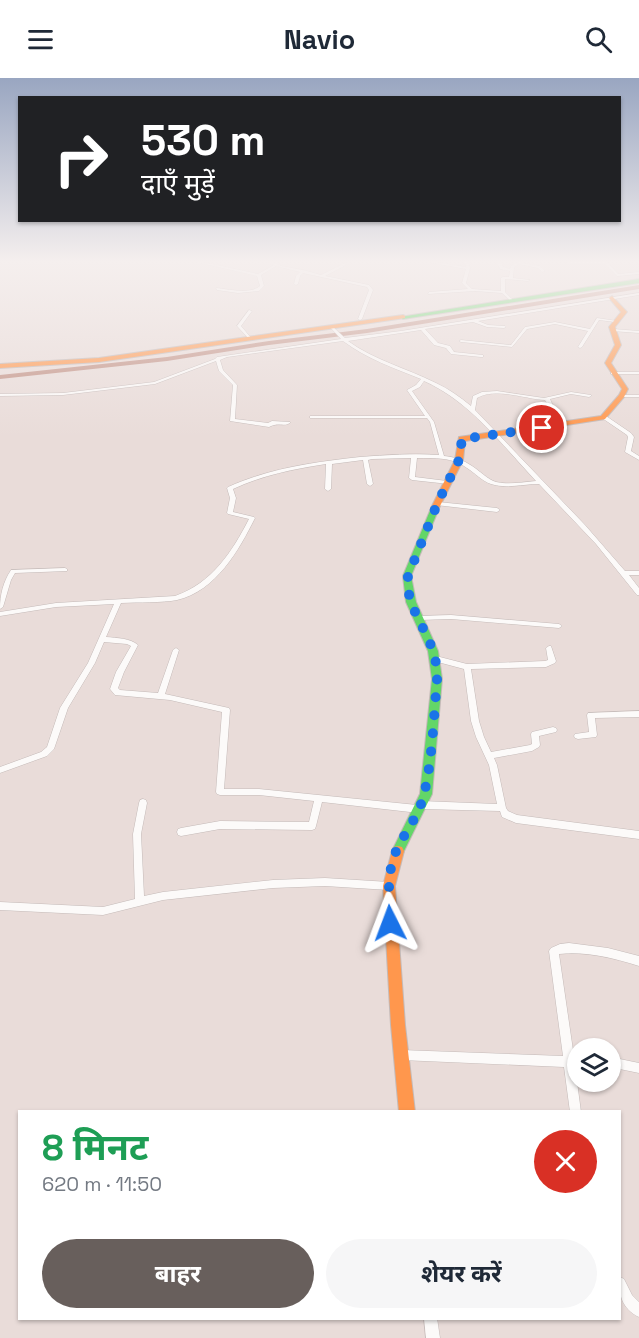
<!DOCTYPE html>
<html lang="hi">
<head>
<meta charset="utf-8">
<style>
	body { margin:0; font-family:"Space Grotesk","Noto Sans Devanagari",sans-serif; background:#f6f6f7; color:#1f2937; height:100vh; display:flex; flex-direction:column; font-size:22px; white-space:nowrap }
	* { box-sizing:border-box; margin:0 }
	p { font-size:20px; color:#747a83 }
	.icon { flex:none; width:33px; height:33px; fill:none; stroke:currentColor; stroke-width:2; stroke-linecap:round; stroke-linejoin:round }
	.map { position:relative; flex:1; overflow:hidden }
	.side { position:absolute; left:18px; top:1032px; width:603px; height:210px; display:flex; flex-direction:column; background:#fff; border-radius:0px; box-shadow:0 2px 4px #0004 }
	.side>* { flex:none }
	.hud { position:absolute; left:18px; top:18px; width:603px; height:126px; border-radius:0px; box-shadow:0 2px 4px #0004; background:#202124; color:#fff; overflow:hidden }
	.tools { position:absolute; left:567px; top:960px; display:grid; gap:12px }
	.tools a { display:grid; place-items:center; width:54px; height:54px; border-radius:50%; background:#fff; box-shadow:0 2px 4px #0004; font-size:30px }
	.pin { position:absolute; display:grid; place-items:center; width:51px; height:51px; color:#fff; margin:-26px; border:3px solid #fff; border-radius:50%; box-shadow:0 2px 6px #0007 }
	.me { position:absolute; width:66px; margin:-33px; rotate:357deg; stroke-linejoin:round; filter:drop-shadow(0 0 4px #0008) }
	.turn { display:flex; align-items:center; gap:21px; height:126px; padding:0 24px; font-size:27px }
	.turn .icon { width:78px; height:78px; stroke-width:2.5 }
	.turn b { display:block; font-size:42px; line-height:51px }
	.round { display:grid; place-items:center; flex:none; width:63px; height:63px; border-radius:32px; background:#f6f6f7 }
	.head { display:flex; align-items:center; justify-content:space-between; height:102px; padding:0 24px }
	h1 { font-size:36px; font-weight:700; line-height:45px; color:#1e9e55 }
	.cta { display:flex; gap:12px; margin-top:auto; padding:12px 24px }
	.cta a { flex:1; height:69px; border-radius:36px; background:#685f5c; color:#fff; font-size:24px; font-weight:700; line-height:69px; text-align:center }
	.cta a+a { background:#f6f6f7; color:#1f2937 }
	header { display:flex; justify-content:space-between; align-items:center; height:78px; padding:0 24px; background:#fff; font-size:27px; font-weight:700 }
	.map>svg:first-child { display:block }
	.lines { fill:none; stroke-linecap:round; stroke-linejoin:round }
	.canal { fill:#c29286; fill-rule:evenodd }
	.street-casing { stroke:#c4bab8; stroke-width:1 }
	.fast-casing { stroke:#c4bab8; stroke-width:2 }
	.slow-casing { stroke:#c4bab8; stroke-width:2 }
	.street { fill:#fcfaf9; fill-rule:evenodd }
	.fast { fill:#63d668; fill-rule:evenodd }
	.slow { fill:#ff974d; fill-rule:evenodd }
	.route { stroke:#1a73e8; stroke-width:10; stroke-dasharray:0 18 }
</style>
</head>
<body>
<header><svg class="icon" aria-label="menu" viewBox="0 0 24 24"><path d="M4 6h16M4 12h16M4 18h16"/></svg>Navio<svg class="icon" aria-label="search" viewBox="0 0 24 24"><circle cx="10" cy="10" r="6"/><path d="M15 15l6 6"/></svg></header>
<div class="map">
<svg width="639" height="1260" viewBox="0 0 639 1260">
	<rect width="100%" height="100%" fill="#e9dcd9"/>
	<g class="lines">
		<path class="canal" d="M639 207V211L367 255 269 267 167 283 0 301V297L167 279 269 263 367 251Z"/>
		<defs>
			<g id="street">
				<path d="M192 183H198L258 196 274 187 267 183H271L281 188 303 192 321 197 345 185 346 187 325 198 369 207 373 212 362 241 360 242 358 241 369 212 367 209 303 195 300 198 298 206 296 207 294 206 296 198 300 194 276 188 261 197 264 208 259 213 238 215 217 212 216 210C229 211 249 217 260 208L257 198Z"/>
				<path d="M464 183H468L470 190 466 205 472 211 501 213V200L503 199H509L510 193 500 191 497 184 499 183 501 184 503 189 510 191 511 188 519 183H523L521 185 540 188 545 193 542 194 538 190 519 186 514 189 513 200 530 202 528 203 505 201V214L514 223 512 224 502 215 475 213 428 216 429 214 468 211 462 205 466 191 433 185 435 184 466 189Z"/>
				<path d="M602 183H606L618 196 639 194V196L617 198 605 186H568L566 185 568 184H603Z"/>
				<path d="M639 215V217L478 243 488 247 505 248 506 249 504 250 487 249 473 244 425 251 438 265 450 268 454 274 483 277V279H481L451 276 446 270 434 267 421 252 348 263C374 282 406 290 436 305 449 311 460 319 471 328L473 318 482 314 497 313 544 320 571 314 591 317V318L589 319 571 316 550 321 554 330 558 348 555 350 552 348 550 330 545 322C525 321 495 309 477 320L475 332 585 447 625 493H639V497H629L639 510V517H637L596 466 539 406C523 406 506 411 491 406 482 403 475 395 467 390 453 379 434 380 417 380L415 399 447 403 450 405 449 406 412 402 409 400 411 380 372 381 368 382 373 406 370 408 367 406 363 382 332 386 331 411 328 413 325 411 326 386C294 391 263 397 233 411L236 420 233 434 254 439 255 440C239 472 216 513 177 522 162 525 138 524 121 525L106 559C117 560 130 560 138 567L124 594 118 610 120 612 158 615 173 572 176 570 179 572 165 616 229 630 230 632 224 711H259L417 727 418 724 421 723 497 726 489 687 476 659 471 643 464 591 434 583 432 581 434 579 436 578 467 586 545 583 548 582 546 570 549 568H551L556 583 555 585 546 589 471 591 479 643 484 659 491 674 530 667 532 666 531 656 532 654 553 649 556 650 557 652 556 654 539 658 540 667 539 669 532 673 494 680 497 687 506 730 508 733 517 737 639 753V761L516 745 502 739 500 733 423 731 422 734 419 735 322 724 316 748 315 751 312 752 220 751 181 758 178 757 177 754 178 751 181 750 220 743 309 744 314 723 259 717H220L217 716 216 714 222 634 170 622 115 617 110 611 116 594 131 568 127 566 104 564 95 585 68 630 54 671 47 678 0 695V689L41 674 47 669 60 630 88 585 114 526 56 529 0 538V534L56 525 175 518C212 505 232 474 249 441L228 436 227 435 230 420 227 410 228 409C270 390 315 384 360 379 386 377 413 375 439 377L430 344 427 340H310V338H425L407 312 416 307 421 301C394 290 367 281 343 263L227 279 220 282 223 292 237 307 235 341 268 345 272 343 290 344V345C284 349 278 344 269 349L230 343 233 307 219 293 216 283 155 306 63 317 0 318V316L63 315 154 304 215 281 217 279 341 261 330 249 332 248 345 260 401 253ZM424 303C471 324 501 366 536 403 523 404 509 407 496 404 487 401 480 393 472 388 463 382 455 379 444 378L434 344 412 313 420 309Z"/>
				<path d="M249 232 252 233 241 248 252 261 250 262 237 248Z"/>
				<path d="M597 240 617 243 615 244 599 242 582 269 580 270 578 269 588 253 555 246 527 251 512 269 461 264 459 263 461 262 511 267 525 249 555 244 590 251Z"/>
				<path d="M613 251 639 253V255L612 253 611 252Z"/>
				<rect x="611" y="294" width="28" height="2"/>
				<path d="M621 317H639V319H623L621 318Z"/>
				<path d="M602 338H606L631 355 634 359 631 373 639 378V382L625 374 628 359 627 357 602 340Z"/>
				<path d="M438 424 497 430 500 432 497 434 436 427V425Z"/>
				<path d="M65 490 67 491V493L15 495 11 502 3 529 0 531C0 517 3 504 11 492Z"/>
				<path d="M451 537 559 546 562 548 559 550 451 541 419 542 416 540 419 538Z"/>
				<path d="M639 633V639L595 640 597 657 596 659 578 661 575 660 574 658 575 656 589 654 587 637 588 635Z"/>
				<path d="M143 721 146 722 147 725 141 756 144 818 163 814 273 802 325 800 389 804 392 805 394 808 392 811 389 812 325 808 273 810 163 822 103 837 0 832V824L103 829 135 821 133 756 139 725 140 722Z"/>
				<path d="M569 865 608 870 639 878V888C614 880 585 873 559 876L574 979H578V989H575L581 1034H570L564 989 401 982 397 981 396 977 397 973 401 972 563 978 549 873 551 870 560 866Z"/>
				<path d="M610 979 639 985V995L610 989Z"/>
				<path d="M620 1199 624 1201 632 1217 639 1224V1239C622 1231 618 1216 620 1199Z"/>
				<path d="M424 1240H437L440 1260H426Z"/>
			</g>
			<g id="fast">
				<path d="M639 201V205L403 241 400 239Z"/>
				<path d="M432 428H435L439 430 411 498 416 524 438 573 442 601 432 716 402 777 398 778 394 777 392 773 420 716 432 601 428 573 406 524 403 498Z"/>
			</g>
			<g id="slow">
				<path d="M612 218 627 234 615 249 621 267 611 285 628 311 624 319 605 341 465 363 463 382 439 430 435 432H432L431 430 455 382 459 359 601 338 619 317 622 311 605 285 615 267 609 249 621 234 609 220Z"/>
				<path d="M403 237 405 238V240L99 284 0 290V286L99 280Z"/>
				<path d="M398 768 402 769 404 773 395 808 405 947 415 1034H399L391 947 383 808 392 773 394 769Z"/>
			</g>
		</defs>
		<use href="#street" class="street-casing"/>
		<use href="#fast" class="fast-casing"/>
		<use href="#slow" class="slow-casing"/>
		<use href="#street" class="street"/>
		<use href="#fast" class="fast"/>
		<use href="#slow" class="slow"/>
	</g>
	<linearGradient id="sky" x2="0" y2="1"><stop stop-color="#99a6c1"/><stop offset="0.51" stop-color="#f5efee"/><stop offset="1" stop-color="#f5efee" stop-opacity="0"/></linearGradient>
	<rect width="639" height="359" fill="url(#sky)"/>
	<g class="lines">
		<path class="route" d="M390 845C389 819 386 793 398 769 406 753 418 738 423 720 432 688 434 636 437 602 439 558 404 536 408 498L438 424 459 382 462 361 542 350"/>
	</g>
</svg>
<div class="tools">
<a><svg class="icon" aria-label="layers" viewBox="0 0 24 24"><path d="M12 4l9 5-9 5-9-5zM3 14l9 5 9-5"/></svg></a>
</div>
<div class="pin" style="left:542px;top:350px;background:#d93025"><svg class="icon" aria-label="arrive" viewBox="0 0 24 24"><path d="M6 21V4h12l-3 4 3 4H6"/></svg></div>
<svg class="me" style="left:390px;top:845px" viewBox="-20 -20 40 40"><path d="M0-17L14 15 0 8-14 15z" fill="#1a73e8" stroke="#fff" stroke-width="4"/></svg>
<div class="hud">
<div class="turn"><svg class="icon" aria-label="right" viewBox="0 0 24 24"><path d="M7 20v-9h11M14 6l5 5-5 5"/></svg><div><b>530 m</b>दाएँ मुड़ें</div></div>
</div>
<section class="side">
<div class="head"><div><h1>8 मिनट</h1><p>620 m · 11:50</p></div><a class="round" style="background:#d93025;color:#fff"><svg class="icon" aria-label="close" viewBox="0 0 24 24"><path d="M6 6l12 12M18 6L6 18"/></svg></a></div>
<div class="cta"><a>बाहर</a><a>शेयर करें</a></div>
</section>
</div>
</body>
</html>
